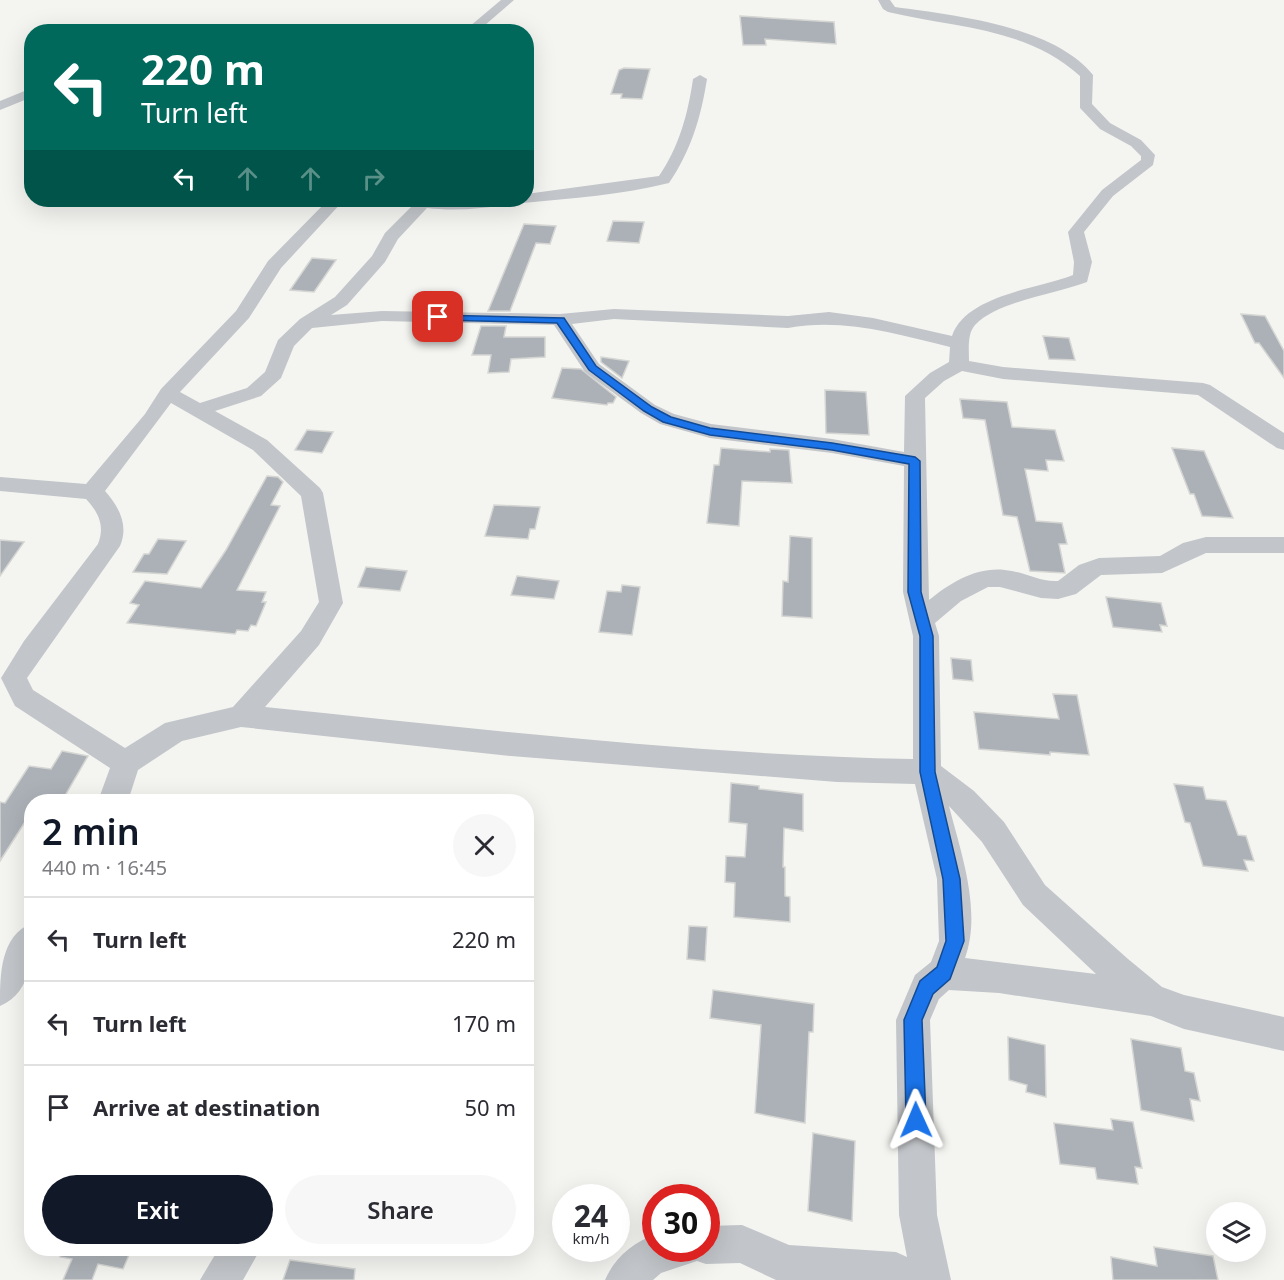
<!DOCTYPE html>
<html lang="en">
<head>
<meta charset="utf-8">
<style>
	body { margin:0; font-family:"Noto Sans",sans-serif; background:#f7f7f7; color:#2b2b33; height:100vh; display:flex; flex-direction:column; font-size:22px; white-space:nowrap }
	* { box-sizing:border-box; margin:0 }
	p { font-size:20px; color:#7c7c81 }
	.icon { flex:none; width:33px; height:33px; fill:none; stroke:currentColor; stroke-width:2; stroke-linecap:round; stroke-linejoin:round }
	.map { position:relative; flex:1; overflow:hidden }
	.side { position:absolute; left:24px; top:794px; width:510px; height:462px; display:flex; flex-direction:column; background:#fff; border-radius:24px; box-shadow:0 6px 24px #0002 }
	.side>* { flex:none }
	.hud { position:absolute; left:24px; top:24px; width:510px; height:183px; border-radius:24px; box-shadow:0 6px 24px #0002; background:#00695c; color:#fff; overflow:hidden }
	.controls { position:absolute; left:1206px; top:1202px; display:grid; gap:12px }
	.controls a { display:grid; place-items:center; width:60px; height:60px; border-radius:50%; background:#fff; box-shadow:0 6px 24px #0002; font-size:30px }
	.speed { position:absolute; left:552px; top:1184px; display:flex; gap:12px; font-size:30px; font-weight:700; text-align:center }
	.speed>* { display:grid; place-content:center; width:78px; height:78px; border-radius:50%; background:#fff; box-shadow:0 6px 24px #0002; line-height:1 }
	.speed small { font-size:15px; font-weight:400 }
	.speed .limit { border:9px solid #d22; background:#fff; color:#111 }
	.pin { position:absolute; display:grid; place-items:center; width:51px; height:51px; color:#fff; margin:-26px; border-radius:12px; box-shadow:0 3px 9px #0006 }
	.me { position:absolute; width:66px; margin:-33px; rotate:359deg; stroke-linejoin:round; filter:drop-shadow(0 0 4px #0008) }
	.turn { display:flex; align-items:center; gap:21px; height:126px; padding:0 18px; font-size:27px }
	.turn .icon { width:78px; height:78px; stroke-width:2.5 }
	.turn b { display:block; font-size:42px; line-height:51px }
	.lanes { display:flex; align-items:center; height:57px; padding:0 18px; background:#0003; justify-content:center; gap:30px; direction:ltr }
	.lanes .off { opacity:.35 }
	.round { display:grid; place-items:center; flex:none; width:63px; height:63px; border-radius:32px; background:#f7f7f7 }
	.head { display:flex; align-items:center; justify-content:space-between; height:102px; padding:0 18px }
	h1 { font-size:36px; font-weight:600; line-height:45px; color:#111827 }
	.primary-button { display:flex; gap:12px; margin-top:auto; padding:12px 18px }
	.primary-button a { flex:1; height:69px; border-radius:36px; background:#111827; color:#fff; font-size:24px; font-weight:600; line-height:69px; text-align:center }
	.primary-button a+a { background:#f7f7f7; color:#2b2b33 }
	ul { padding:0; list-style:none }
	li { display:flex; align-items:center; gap:18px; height:84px; padding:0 18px; border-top:2px solid #e1e1e2 }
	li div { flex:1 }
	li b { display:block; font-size:22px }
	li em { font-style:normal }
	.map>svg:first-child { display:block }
	.building { fill:#abb1b6; stroke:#d5d6d3; stroke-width:1.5 }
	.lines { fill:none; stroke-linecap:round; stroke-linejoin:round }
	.minor { fill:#c2c5c9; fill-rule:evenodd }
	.route { fill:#1a73e8; stroke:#114b97; stroke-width:1.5 }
</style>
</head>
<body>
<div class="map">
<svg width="1284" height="1280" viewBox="0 0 1284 1280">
	<rect width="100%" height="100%" fill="#f4f5f1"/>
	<g class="building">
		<path d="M740 16 834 22 836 44 765 39 766 45H743Z"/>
		<path d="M624 68 650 69 642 99 621 98 622 94H611L619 70Z"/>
		<path d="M613 221 644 222 639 243 607 241Z"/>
		<path d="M524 224 556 226 550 244 536 243 510 311H488Z"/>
		<path d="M312 258 336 260 314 292 290 290Z"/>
		<path d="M1241 314 1265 316 1284 351V378L1259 343H1255Z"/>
		<path d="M481 326H506L504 337H545V357L511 359 509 372 488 373 491 355H472Z"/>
		<path d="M1043 336 1069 338 1075 360 1049 359Z"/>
		<path d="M601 357 629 361 622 378 601 362Z"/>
		<path d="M562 368 581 369 616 397 613 403H608L607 405 552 398Z"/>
		<path d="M825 390 866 392 869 435 826 433Z"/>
		<path d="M960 399 1007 402 1012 427 1055 430 1064 461 1046 460 1048 471 1025 469 1036 521 1062 523 1067 544H1059L1065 573 1030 571 1017 517 1003 515 985 420 963 418Z"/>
		<path d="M307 430 333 432 322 453 295 450Z"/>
		<path d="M721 448 770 452V449L789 450 792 483 742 481 739 526 707 523 714 465H719Z"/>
		<path d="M1172 448 1204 451 1233 518 1202 516 1194 494H1190Z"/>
		<path d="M267 476 278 477 283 482 271 505 280 506 237 590 266 592 262 602H266L256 626 251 625 248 631 237 630 235 634 127 623 139 605 130 603 145 581 201 588 226 550Z"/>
		<path d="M494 505 540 507 535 529H530L528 539 485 536Z"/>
		<path d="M790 536 812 538V618L782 616 783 581 788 582Z"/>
		<path d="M158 539 186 541 167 574 133 572 144 554H149Z"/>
		<path d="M0 540 24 542 0 576Z"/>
		<path d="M366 567 407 571 400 591 358 587Z"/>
		<path d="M517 576 559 581 554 599 511 595Z"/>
		<path d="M622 585 640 587 632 635 599 632 607 591 621 592Z"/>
		<path d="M1106 597 1161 603 1167 626 1160 625 1162 632 1113 627Z"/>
		<path d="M951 658 971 660 973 681 953 679Z"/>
		<path d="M1053 694 1077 695 1089 755 1050 752V755L979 749 974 712 1059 719Z"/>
		<path d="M62 751 88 756 62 801 40 798 32 801V811L0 861V802L5 803 29 766 51 769Z"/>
		<path d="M731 783 759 786V789L803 794V831L784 828 783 867H785V896L790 897V922L734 917 735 883 725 882 726 856 745 857 747 824 729 822Z"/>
		<path d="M1174 784 1203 787 1206 799 1226 801 1238 835 1246 836 1254 861 1244 860 1248 871 1203 866 1190 823 1185 822Z"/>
		<path d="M689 926 707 927 705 961 687 959Z"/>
		<path d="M713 990 814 1004 813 1032H809L805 1123 755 1113 761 1025 710 1018Z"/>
		<path d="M1008 1037 1045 1045 1046 1097 1026 1092 1027 1085 1009 1080Z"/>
		<path d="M1131 1039 1181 1048 1185 1071 1194 1073 1200 1101 1190 1099 1194 1121 1141 1110Z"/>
		<path d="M1111 1119 1133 1122 1142 1168 1135 1167 1138 1184 1097 1179 1095 1168 1060 1164 1054 1123 1113 1130Z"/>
		<path d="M813 1133 855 1141 852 1221 808 1211Z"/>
		<path d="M1154 1247 1213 1256 1218 1280H1113L1111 1257 1157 1266Z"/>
		<path d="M61 1248H132L123 1269 98 1264 92 1280H63L72 1259 60 1257Z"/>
		<path d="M290 1260 355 1269 354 1280H283Z"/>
	</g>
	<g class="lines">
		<g class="minor">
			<path d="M501 0H514L477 32H463Z"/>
			<path d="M878 0H890L895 7C954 15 1054 26 1093 75L1092 104 1110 123 1141 140 1155 155 1153 165 1113 196 1084 232 1092 262 1087 282C1056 294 998 301 975 325 967 334 969 350 969 361L1003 367 1203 383 1210 385 1284 433V450L1277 448 1198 395 1003 379 962 371 944 381 925 398 929 600C952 581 981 564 1012 571 1028 574 1041 582 1058 581L1079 565 1099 558 1160 556 1183 543 1206 537H1284V553H1206L1162 573 1101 575 1076 594 1058 599 1041 598 1000 587H988L961 601 935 623 939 636 941 766 974 791 1004 822 1045 885 1128 959 1162 987 1184 995 1284 1017V1051L1184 1029 1151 1016 999 993 949 990 939 999 930 1020 937 1215 951 1280H776L740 1263 706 1264 697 1261 661 1273 653 1280H605C614 1259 633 1241 656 1235V1248H706V1226L742 1225 789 1245 896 1252 907 1257 899 1215 896 1020 915 975 931 962 939 941 937 879 915 784 837 782 511 756 241 727 182 741 138 770 128 801H98L110 768 15 706 1 678 24 641 98 544C105 526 99 513 86 499L0 491V477L86 484 145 414 161 389 236 311 268 261 328 200H344L281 268 249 318 180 392 200 403 247 388 265 372 278 340 300 319 335 297 372 256 385 233 411 207 388 203 386 200H526V194L659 176C679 147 688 114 693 79L700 75 707 79C701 117 691 151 669 183 622 195 572 198 523 203 491 207 459 212 427 208L398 239 385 262 347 305 331 315 382 311 560 314 614 309 788 316 829 312 873 318 952 336C966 295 1037 289 1073 275L1074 262 1068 232 1102 190 1141 160V156L1131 146 1100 129 1080 108V76C1026 27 955 28 888 12L883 9ZM614 319 788 328C844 318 896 334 950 347L949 362 930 373 905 396 904 452 832 439 711 424 674 414 655 405 599 364 572 324ZM382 321 554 325 585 372 641 413 660 424 710 438 832 453 904 466 903 592 913 636V759C697 755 480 729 265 707L319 645 343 603 323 493 320 488 267 440 215 411 261 396 281 378 294 346 312 328ZM171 403 253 450 301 496 319 602 301 631 233 707 165 723 125 748 33 690 27 678 120 546C129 525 119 507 105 491ZM949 806 982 842 1023 905 1096 974 965 958C982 911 961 853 949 806Z"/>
			<path d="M32 88V97L0 110V101Z"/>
			<path d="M32 923C32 954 34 991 0 1006 0 975 0 936 32 923Z"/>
			<path d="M219 1248H261L243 1280H200Z"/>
		</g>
	</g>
	<path class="route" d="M435 315 564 318 596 366 652 407 671 417 710 428 832 443 915 457 920 461 921 592 933 636 935 772 960 879 964 941 950 979 933 994 922 1020 926 1120 923 1127 916 1130 909 1127 906 1120 904 1020 920 981 937 967 946 941 943 879 920 772V636L908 592 909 464 832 450 710 435 663 422 644 411 589 370 557 323 438 320 435 319Z"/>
</svg>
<div class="controls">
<a><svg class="icon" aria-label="layers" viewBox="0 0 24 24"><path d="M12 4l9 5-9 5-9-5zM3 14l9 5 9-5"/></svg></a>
</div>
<div class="speed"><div>24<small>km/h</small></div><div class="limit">30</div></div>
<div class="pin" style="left:438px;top:317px;background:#d93025"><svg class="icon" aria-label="arrive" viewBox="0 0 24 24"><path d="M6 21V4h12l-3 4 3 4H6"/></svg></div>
<svg class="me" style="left:916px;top:1120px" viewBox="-20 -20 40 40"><path d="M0-17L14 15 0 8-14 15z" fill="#1a73e8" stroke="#fff" stroke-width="4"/></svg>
<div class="hud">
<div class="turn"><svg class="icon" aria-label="left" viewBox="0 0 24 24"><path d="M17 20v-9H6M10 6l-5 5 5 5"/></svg><div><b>220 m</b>Turn left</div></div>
<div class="lanes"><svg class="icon" aria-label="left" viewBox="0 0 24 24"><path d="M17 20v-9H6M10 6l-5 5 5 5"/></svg><svg class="icon off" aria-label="ahead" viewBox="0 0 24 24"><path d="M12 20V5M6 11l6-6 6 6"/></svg><svg class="icon off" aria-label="ahead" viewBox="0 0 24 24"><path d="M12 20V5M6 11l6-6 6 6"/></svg><svg class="icon off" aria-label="right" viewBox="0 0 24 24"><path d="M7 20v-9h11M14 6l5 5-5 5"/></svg></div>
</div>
<section class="side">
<div class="head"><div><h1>2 min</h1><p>440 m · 16:45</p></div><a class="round"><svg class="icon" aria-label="close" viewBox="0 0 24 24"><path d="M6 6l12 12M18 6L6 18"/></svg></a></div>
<ul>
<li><svg class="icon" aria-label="left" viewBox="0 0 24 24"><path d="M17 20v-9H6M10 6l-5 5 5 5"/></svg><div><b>Turn left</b></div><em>220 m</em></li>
<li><svg class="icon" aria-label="left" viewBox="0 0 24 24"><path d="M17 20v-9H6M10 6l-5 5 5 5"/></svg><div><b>Turn left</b></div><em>170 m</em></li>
<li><svg class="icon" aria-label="arrive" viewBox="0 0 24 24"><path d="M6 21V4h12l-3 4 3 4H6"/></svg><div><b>Arrive at destination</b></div><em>50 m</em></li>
</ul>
<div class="primary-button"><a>Exit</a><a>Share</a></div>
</section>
</div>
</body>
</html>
